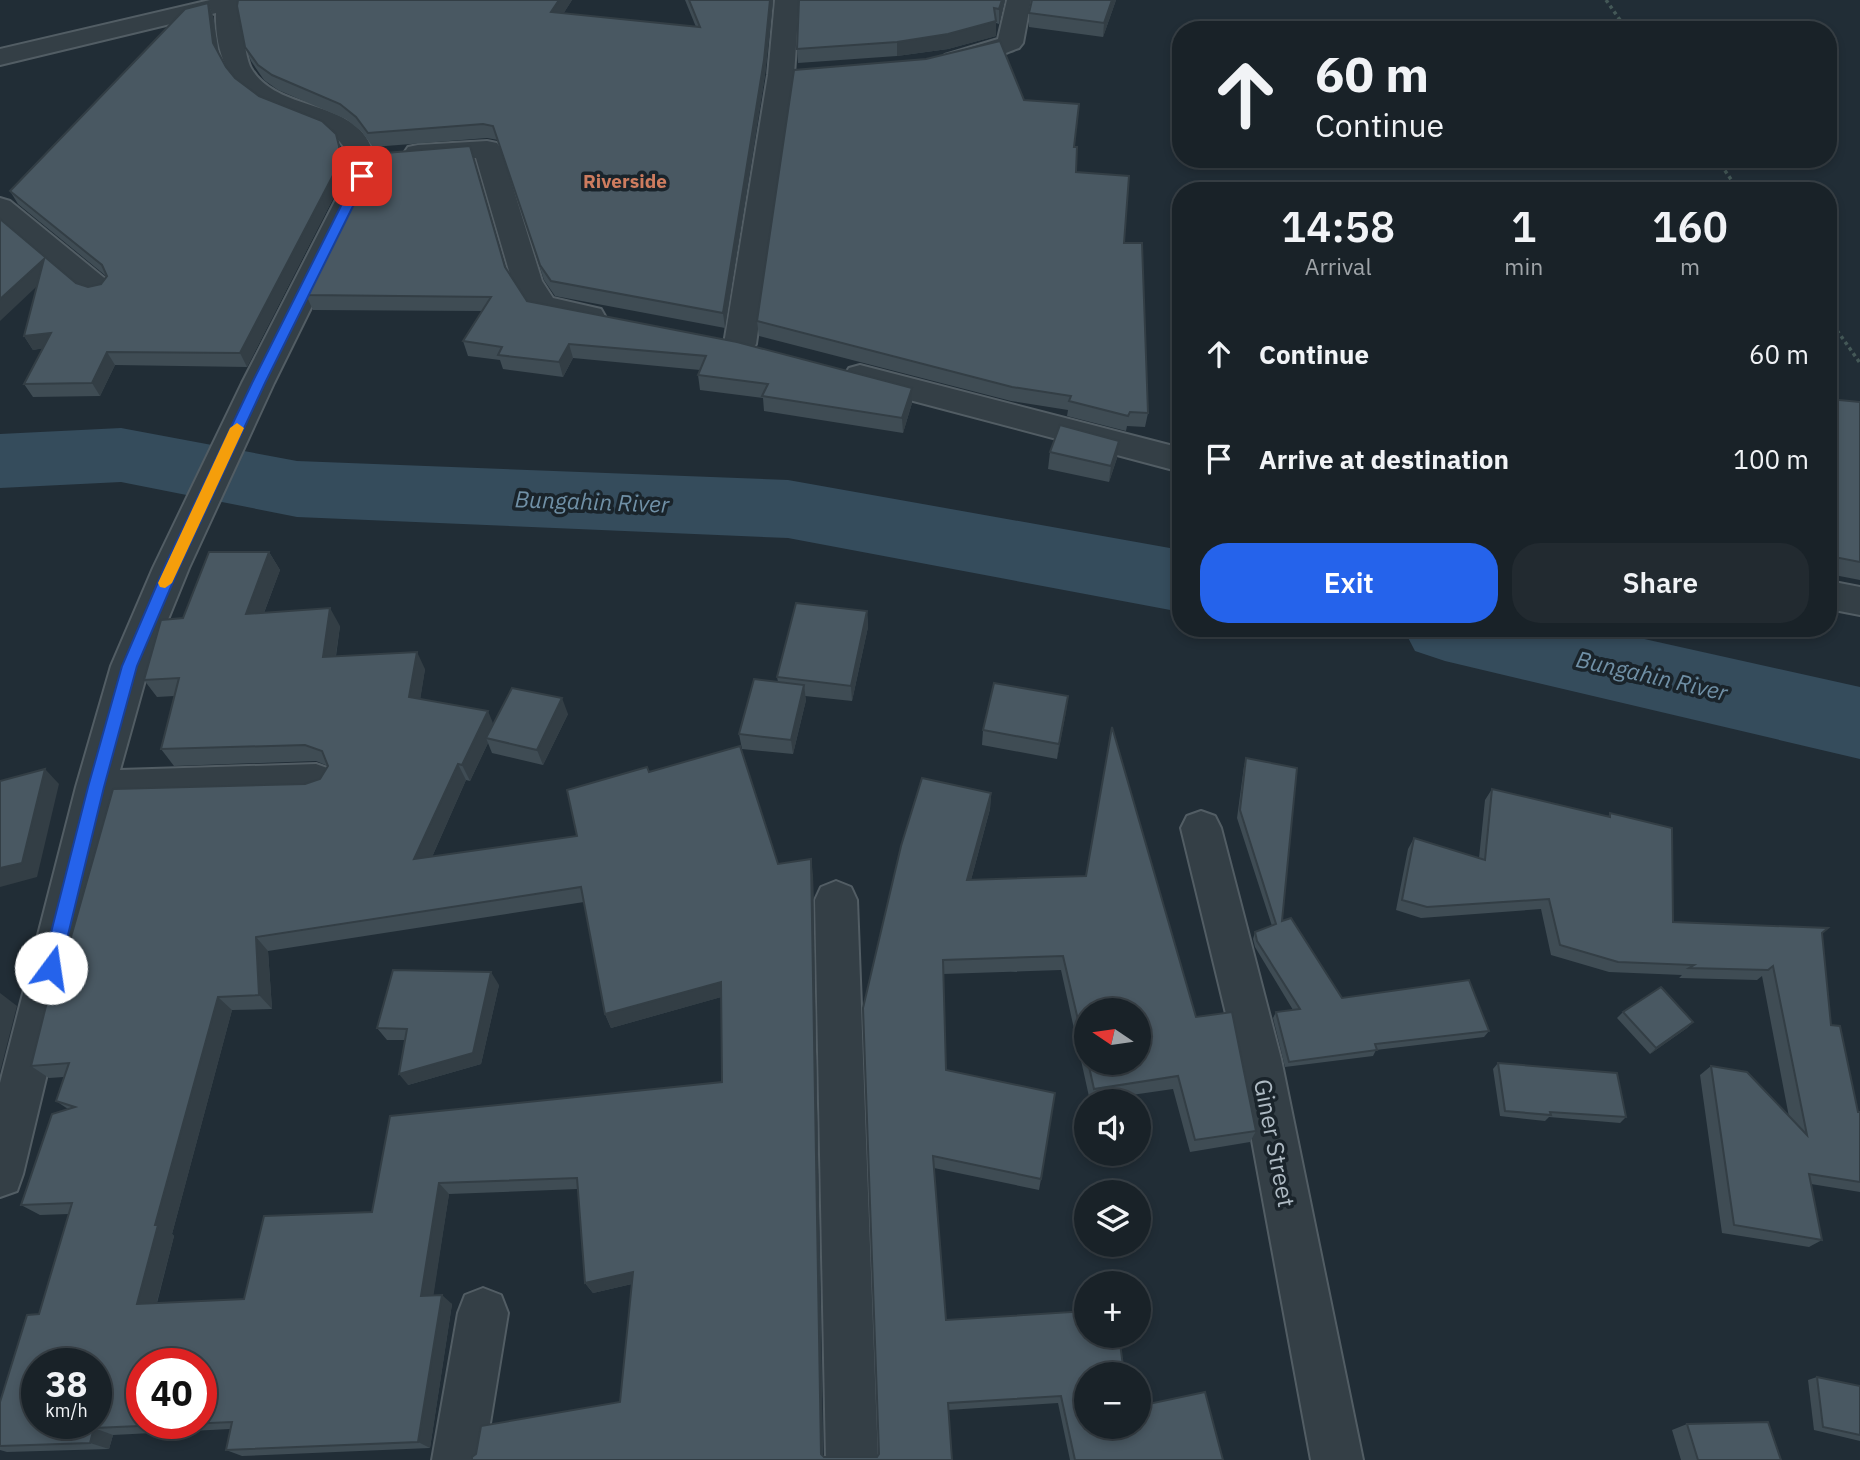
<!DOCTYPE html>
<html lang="en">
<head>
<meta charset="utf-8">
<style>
	body { margin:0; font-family:"IBM Plex Sans",sans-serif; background:#222a30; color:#f1f3f6; height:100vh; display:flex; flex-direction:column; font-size:26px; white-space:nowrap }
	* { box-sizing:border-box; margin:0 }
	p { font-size:23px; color:#9fa4a8 }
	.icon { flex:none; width:38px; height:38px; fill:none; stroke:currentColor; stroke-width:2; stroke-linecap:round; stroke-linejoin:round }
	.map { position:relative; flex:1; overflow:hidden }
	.side { position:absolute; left:1172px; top:182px; width:665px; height:455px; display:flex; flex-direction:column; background:#192228; border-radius:28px; box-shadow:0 4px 10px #0003,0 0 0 2px #373f45 }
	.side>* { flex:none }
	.hud { position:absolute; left:1172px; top:21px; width:665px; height:147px; border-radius:28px; box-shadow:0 4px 10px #0003,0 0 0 2px #373f45; background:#192228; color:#f1f3f6; overflow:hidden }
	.needle { width:46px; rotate:283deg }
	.tools { position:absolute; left:1074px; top:998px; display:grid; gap:14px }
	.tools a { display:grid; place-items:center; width:77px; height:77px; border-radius:50%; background:#192228; box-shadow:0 4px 10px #0003,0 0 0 2px #373f45; font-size:35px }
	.speed { position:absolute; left:21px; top:1348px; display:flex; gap:14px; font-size:35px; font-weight:700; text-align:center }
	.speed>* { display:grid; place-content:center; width:91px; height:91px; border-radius:50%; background:#192228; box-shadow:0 4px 10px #0003,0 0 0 2px #373f45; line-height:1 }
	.speed small { font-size:18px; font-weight:400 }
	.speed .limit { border:10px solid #d22; background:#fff; color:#111 }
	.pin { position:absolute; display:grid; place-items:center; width:60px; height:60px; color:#fff; margin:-30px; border-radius:14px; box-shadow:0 4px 10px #0006 }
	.me { position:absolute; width:77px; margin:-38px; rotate:14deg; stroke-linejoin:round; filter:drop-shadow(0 0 5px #0008) }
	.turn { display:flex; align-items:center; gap:24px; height:147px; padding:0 28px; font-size:32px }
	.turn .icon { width:91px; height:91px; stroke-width:2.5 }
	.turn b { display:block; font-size:49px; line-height:60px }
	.eta { display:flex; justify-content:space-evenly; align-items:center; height:119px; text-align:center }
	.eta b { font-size:42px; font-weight:600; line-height:49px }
	.action { display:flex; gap:14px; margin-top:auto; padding:14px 28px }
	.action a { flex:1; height:80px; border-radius:28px; background:#2563eb; color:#fff; font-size:28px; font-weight:600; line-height:80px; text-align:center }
	.action a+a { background:#222a30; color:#f1f3f6 }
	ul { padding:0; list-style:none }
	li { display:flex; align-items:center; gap:21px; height:105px; padding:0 28px }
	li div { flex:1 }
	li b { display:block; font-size:26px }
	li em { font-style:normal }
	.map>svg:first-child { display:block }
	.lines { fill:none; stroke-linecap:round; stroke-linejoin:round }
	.river { fill:#354c5c; fill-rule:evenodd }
	.minor-casing { stroke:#525d64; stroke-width:4 }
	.path { stroke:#445857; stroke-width:3.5; stroke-dasharray:3.5 3.5; stroke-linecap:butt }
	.minor { fill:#343f46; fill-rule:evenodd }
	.wall { fill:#3f4c54; fill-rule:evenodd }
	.shaded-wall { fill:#333e45 }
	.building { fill:#495862; stroke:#333e45; stroke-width:2; fill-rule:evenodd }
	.route { fill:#2563eb; stroke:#184099; stroke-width:2 }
	.slow { fill:#f59e0b }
	.labels { text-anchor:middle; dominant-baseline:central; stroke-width:7; stroke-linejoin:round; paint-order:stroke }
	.far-neighbourhood-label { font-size:19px; font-weight:bold; fill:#cd7c5f; stroke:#1a242b }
	.water-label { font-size:23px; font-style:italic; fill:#7090a6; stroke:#1a242b }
	.near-street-label { font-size:24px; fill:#aebac3; stroke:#1a242b }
</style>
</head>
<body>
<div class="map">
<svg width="1860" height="1460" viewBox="0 0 1860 1460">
	<rect width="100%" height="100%" fill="#212d36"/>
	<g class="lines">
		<g class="river">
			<path d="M121 428 297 461 788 480 1181 550V612L788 538 297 517 121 482 0 488V434Z"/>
			<path d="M1403 628H1595L1860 687V759L1445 661 1415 651Z"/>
		</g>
		<defs>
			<g id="minor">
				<path d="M210 0H244C239 13 240 29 244 42 246 50 247 61 251 68 277 113 354 98 372 149 375 157 375 168 376 176L274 383 189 568 149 666 120 770 316 764 330 769 336 781 330 793 316 798 112 803 23 1174 17 1191 0 1197V1083L76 787 111 666 153 568 242 383 348 176C347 168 348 157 345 149 341 141 333 135 326 131 307 120 285 117 266 107 229 88 215 53 216 13L0 65V49Z"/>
				<path d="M775 0H799L794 75 756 344 751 351 740 354 729 351 724 344 768 75Z"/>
				<path d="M1007 0H1031L1023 43 1019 48C997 56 969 71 945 65L941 60 945 55 998 39Z"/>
				<path d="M487 141 497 143 501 149 542 281 553 298 601 309 605 316 601 323 590 326 532 313 512 281 476 158 418 161 408 159 404 153 408 147 418 145Z"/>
				<path d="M0 198 10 201 108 281 112 288 108 295 97 298 86 295 0 222Z"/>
				<path d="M860 365 1181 448V472L849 384 844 376 849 368Z"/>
				<path d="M1829 581 1860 587V615L1829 609Z"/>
				<path d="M1201 811 1215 816 1221 828 1281 1059 1363 1460H1311L1237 1059 1181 828 1187 816Z"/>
				<path d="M836 881 851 887 857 900 878 1460H826L815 900 821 887Z"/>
				<path d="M483 1288 501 1295 508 1313 484 1460H432L458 1313 465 1295Z"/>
			</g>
		</defs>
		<use href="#minor" class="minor-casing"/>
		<g class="path">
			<path d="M1606 0 1627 30"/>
			<path d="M1717 159 1739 191"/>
			<path d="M1829 319 1860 363"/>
		</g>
		<use href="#minor" class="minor"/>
	</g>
	<g class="wall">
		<path d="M572 0 563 14 696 27 685 0H773L765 75 725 328 555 296 544 280 498 140 487 138 373 147 362 132 346 119 278 90 264 80 251 61 245 47Z"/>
		<path d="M1005 0 999 24 996 23V36L948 49 897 56 798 63 797 49Z"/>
		<path d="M1032 0H1116L1103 37 1029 27V13Z"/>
		<path d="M208 3 213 16 219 54 226 67 235 78 259 96 336 134 344 159 345 175 247 367 115 365 100 396 33 397 24 384 43 348 33 350 24 336 37 286 0 219 76 283 88 287 101 284 106 276 18 204 10 191Z"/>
		<path d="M1024 100 1076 172 1124 243 1148 413 1145 427 1127 426 1126 431 1067 416 1068 410 1011 401 759 336 757 321Z"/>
		<path d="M505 267 527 301 912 388V403L903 433 764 411 763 398 700 390 698 375 700 370 573 358 563 377 503 369 500 360 468 356 463 341 482 311 313 310 306 295Z"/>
		<path d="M1829 399 1860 402V580L1829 574Z"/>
		<path d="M1050 452 1117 458 1109 482 1048 469Z"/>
		<path d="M269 552 280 570 264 613 340 626 336 656 425 669 420 699 493 724 568 714 543 765 492 753 488 743 470 781 466 780 432 857 577 836 649 772 778 864 813 875 823 1456 877 1457 879 1454 863 1008 991 793 990 809 971 880 1196 1017 1256 1131 1250 1142 1190 1152 1173 1089 1090 1101 1061 970 943 974 946 1070 1041 1179 1039 1190 934 1168 946 1320 1087 1311V1426L1223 1460H1070L1058 1403 948 1410 952 1460H472L620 1402 632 1284 593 1293 585 1283 578 1189 449 1194 433 1295 452 1304 430 1448 242 1456 226 1450 230 1429 113 1435 109 1449 7 1452 0 1450V1402L39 1314 69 1214 40 1215 21 1205 68 1109 56 1101 64 1077 49 1078 31 1066 65 958 305 784 320 779 328 766 316 761 174 766 161 749 174 696 157 697 144 680 183 618ZM584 902 605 1014 611 1028 721 997 722 1082 390 1116 372 1212 244 1299 157 1303 174 1236 172 1234 232 1010 272 1009 268 951ZM1087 1010 1139 1062H1087Z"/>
		<path d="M867 611 868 627 852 701 805 696 806 700 793 754 742 749 739 734 778 682 777 677Z"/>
		<path d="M1068 696 1057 759 982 745 983 730Z"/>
		<path d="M1246 758 1282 921 1342 998 1489 1031 1484 1037 1376 1050 1373 1056 1285 1067 1273 1018 1276 1012 1293 1010 1255 947 1253 939 1255 932 1272 926 1237 818 1244 766Z"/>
		<path d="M1492 789 1608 817 1610 813 1673 922 1822 934 1831 1025 1858 1112H1860V1192L1811 1184 1822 1240 1809 1247 1722 1233 1700 1075 1711 1066 1789 1117 1762 976 1757 980 1679 978 1682 975 1609 972 1551 955 1541 909 1421 918 1396 910 1408 849 1414 838 1479 858 1485 800Z"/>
		<path d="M499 985 481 1064 408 1085 405 1040H387L377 1028Z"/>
		<path d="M1623 1012 1693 1022 1687 1028 1650 1054 1617 1018Z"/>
		<path d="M1498 1063 1626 1117 1620 1123 1549 1117 1545 1121 1500 1116 1493 1069Z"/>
		<path d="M1817 1377 1860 1386V1441L1814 1430 1808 1380Z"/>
		<path d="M1687 1424 1781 1460H1681L1672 1430Z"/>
	</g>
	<g class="shaded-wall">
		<path d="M559 0H572L555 27 551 12Z"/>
		<path d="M770 0H773L765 75 725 328 723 313Z"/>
		<path d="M1002 0H1005L999 24V9Z"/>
		<path d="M1112 0H1116L1103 37 1104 23Z"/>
		<path d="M208 3 213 16 219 56 213 43Z"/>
		<path d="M996 21V36L948 49 897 56V42Z"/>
		<path d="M336 134 344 159 345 175 247 367 240 353Z"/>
		<path d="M44 259 52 272 0 321V299Z"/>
		<path d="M51 333 59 346 33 350 24 336Z"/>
		<path d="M569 344 573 358 563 377 559 362Z"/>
		<path d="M107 352 115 365 100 396 92 383Z"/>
		<path d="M912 388V403L903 433 902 418Z"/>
		<path d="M1119 441 1117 458 1109 482 1111 466Z"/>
		<path d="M269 552 280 570 257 631 246 614Z"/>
		<path d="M330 608 340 626 333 674 323 657Z"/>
		<path d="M867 611 868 627 852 701 851 686Z"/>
		<path d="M417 652 425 669 418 714 409 697Z"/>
		<path d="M804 685 806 700 793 754 791 740Z"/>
		<path d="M1068 696 1066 712 1057 759 1059 744Z"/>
		<path d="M562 698 568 714 543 765 537 750Z"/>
		<path d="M488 711 495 728 486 738 488 743 470 781 462 765Z"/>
		<path d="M458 764 466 780 424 875 414 859Z"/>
		<path d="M45 769 59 784 37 877 0 887V868Z"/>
		<path d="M991 793 990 809 967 895V880Z"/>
		<path d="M811 859 813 875 823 1460 821 1454Z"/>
		<path d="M256 937 268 951 272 1009 259 995Z"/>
		<path d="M491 972 499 985 481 1064 408 1085 399 1074Z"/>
		<path d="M721 982 725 996 611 1028 605 1014Z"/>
		<path d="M0 993 17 1006 0 1072Z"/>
		<path d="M218 997 232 1010 172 1234 174 1236 154 1313 137 1304 155 1225Z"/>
		<path d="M1693 1022 1687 1028 1650 1054 1656 1048Z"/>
		<path d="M439 1183 449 1194 432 1305 421 1296Z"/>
		<path d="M633 1272 640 1282 593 1293 585 1283Z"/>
		<path d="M442 1295 452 1304 430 1448 418 1442Z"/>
		<path d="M94 1428 113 1435 109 1449 90 1443Z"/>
	</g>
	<g class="building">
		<path d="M238 0H559L551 12 700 27 689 0H770L764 60 723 313 551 281 540 265 493 126 483 124 368 133 356 117 340 104 272 75 258 65 245 47 237 6Z"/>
		<path d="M799 0H1002L999 9 994 8 996 21 948 34 897 42 797 49Z"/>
		<path d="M1032 0H1112L1104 23 1029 13Z"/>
		<path d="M208 3 213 43 226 67 235 78 259 96 322 121 336 134 339 146 340 162 240 353 107 352 92 383 24 384 51 333 24 336 44 259 0 299V219L76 283 88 287 101 284 107 276 102 265 10 191 185 9Z"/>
		<path d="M1000 41 1024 100 1079 104 1074 147H1077L1076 172 1129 176 1124 243H1142L1148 413 1130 412 1128 416 1069 401 1071 396 1012 387 757 321 794 70 926 59Z"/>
		<path d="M470 146 505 267 527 301 737 342 912 388 902 418 762 396 768 384 698 375 706 356 569 344 559 362 498 355 502 347 463 341 491 297 306 295 373 163V154Z"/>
		<path d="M1829 399 1860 402V562L1829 556Z"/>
		<path d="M1060 425 1119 441 1111 466 1050 452Z"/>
		<path d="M209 552H269L246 614 330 608 323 657 417 652 409 697 488 711 462 765 458 764 414 859 577 836 567 790 647 767 649 772 740 746 778 864 811 859 821 1454 824 1457H877L879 1454 863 1008 901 846 922 778 991 793 967 880 1086 876 1112 727 1196 1017 1232 1012 1256 1131 1195 1140 1178 1076 1094 1089 1088 1062H1139V1010H1087V1058L1063 956 943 960 946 1070 1055 1093 1041 1179 933 1156 946 1320 1087 1311V1335H1119L1124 1374H1087V1426H1139V1406L1205 1392 1223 1460H1075L1061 1396 948 1403 952 1460H472V1457L476 1454 481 1426 620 1402 633 1272 585 1283 577 1178 439 1183 421 1296 442 1295 418 1442 226 1450 232 1422 94 1428 90 1443 0 1446V1402L27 1315 39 1314 72 1203 21 1205 52 1114 75 1107 56 1101 69 1063 31 1066 46 1006 61 957 65 958 113 789 305 784 320 779 328 766 322 751 305 745 161 749 179 678 144 680 161 620 183 618ZM581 887 605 1014 721 982 722 1082 390 1116 372 1212 264 1216 244 1299 137 1304 158 1225H155L218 997 259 995 256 937ZM37 1363H96V1423H37ZM142 1363H201V1423H142Z"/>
		<path d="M796 603 867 611 851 686 777 677Z"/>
		<path d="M754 679 804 685 791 740 739 734Z"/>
		<path d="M994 683 1068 696 1059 744 983 730Z"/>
		<path d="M512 688 562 698 537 750 486 738Z"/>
		<path d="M1246 758 1297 768 1282 921 1291 918 1342 998 1469 980 1489 1031 1375 1044 1377 1050 1289 1062 1276 1012 1300 1009 1257 941 1255 932 1276 924 1240 810Z"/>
		<path d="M45 769 22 863 0 868V781Z"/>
		<path d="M1492 789 1610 817V813L1672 828 1673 922 1828 928 1822 933 1831 1025 1840 1026 1858 1112H1860V1182L1809 1174 1822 1240 1734 1225 1711 1066 1747 1072 1807 1135 1773 966 1768 970 1689 968 1694 965 1618 962 1560 945 1549 899 1427 907 1402 900 1414 838 1485 860Z"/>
		<path d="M393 970 491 972 473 1053 399 1074 407 1029 377 1028Z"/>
		<path d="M1661 987 1693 1022 1656 1048 1623 1012Z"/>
		<path d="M1498 1063 1617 1073 1626 1117 1550 1112 1551 1115 1505 1111Z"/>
		<path d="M1817 1377 1860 1386V1435L1823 1427Z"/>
		<path d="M1768 1422 1781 1460H1698L1687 1424Z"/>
	</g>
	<path class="route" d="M362 172 368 176 265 383 179 568 137 666 104 787 60 968 57 973 51 976 45 973 42 968 88 787 122 666 164 568 252 383 356 176Z"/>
	<path class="slow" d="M237 423 244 428 172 583 165 588 160 587 158 583 230 428Z"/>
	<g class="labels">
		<g class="far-neighbourhood-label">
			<text x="625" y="181">Riverside</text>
		</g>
		<g class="water-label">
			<text transform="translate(592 501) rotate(2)">Bungahin River</text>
			<text transform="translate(1652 675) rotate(13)">Bungahin River</text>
		</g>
		<g class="near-street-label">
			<text transform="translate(1275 1143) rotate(79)">Giner Street</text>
		</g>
	</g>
</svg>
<div class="tools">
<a><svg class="needle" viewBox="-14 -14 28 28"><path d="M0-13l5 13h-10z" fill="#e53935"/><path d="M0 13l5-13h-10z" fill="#9fa4a8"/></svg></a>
<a><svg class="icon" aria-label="sound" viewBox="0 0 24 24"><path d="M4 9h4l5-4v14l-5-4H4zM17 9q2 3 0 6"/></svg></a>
<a><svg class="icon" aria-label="layers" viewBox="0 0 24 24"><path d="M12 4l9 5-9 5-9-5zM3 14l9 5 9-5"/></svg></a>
<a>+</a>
<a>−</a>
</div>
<div class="speed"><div>38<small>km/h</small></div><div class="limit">40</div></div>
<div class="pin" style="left:362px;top:176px;background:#d93025"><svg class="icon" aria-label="arrive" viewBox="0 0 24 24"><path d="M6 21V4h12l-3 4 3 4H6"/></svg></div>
<svg class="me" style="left:51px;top:968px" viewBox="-20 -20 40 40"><circle r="19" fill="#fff"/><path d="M0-13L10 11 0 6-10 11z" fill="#2563eb"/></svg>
<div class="hud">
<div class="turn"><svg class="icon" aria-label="ahead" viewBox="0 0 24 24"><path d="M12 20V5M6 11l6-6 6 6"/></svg><div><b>60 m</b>Continue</div></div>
</div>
<section class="side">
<div class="eta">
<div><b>14:58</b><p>Arrival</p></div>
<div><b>1</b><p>min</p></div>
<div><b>160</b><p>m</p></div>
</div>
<ul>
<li><svg class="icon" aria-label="ahead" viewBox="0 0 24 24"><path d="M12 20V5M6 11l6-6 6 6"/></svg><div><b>Continue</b></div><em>60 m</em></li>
<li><svg class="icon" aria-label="arrive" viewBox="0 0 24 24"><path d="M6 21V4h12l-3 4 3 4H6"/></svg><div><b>Arrive at destination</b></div><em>100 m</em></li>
</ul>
<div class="action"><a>Exit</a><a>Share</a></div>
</section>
</div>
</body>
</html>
